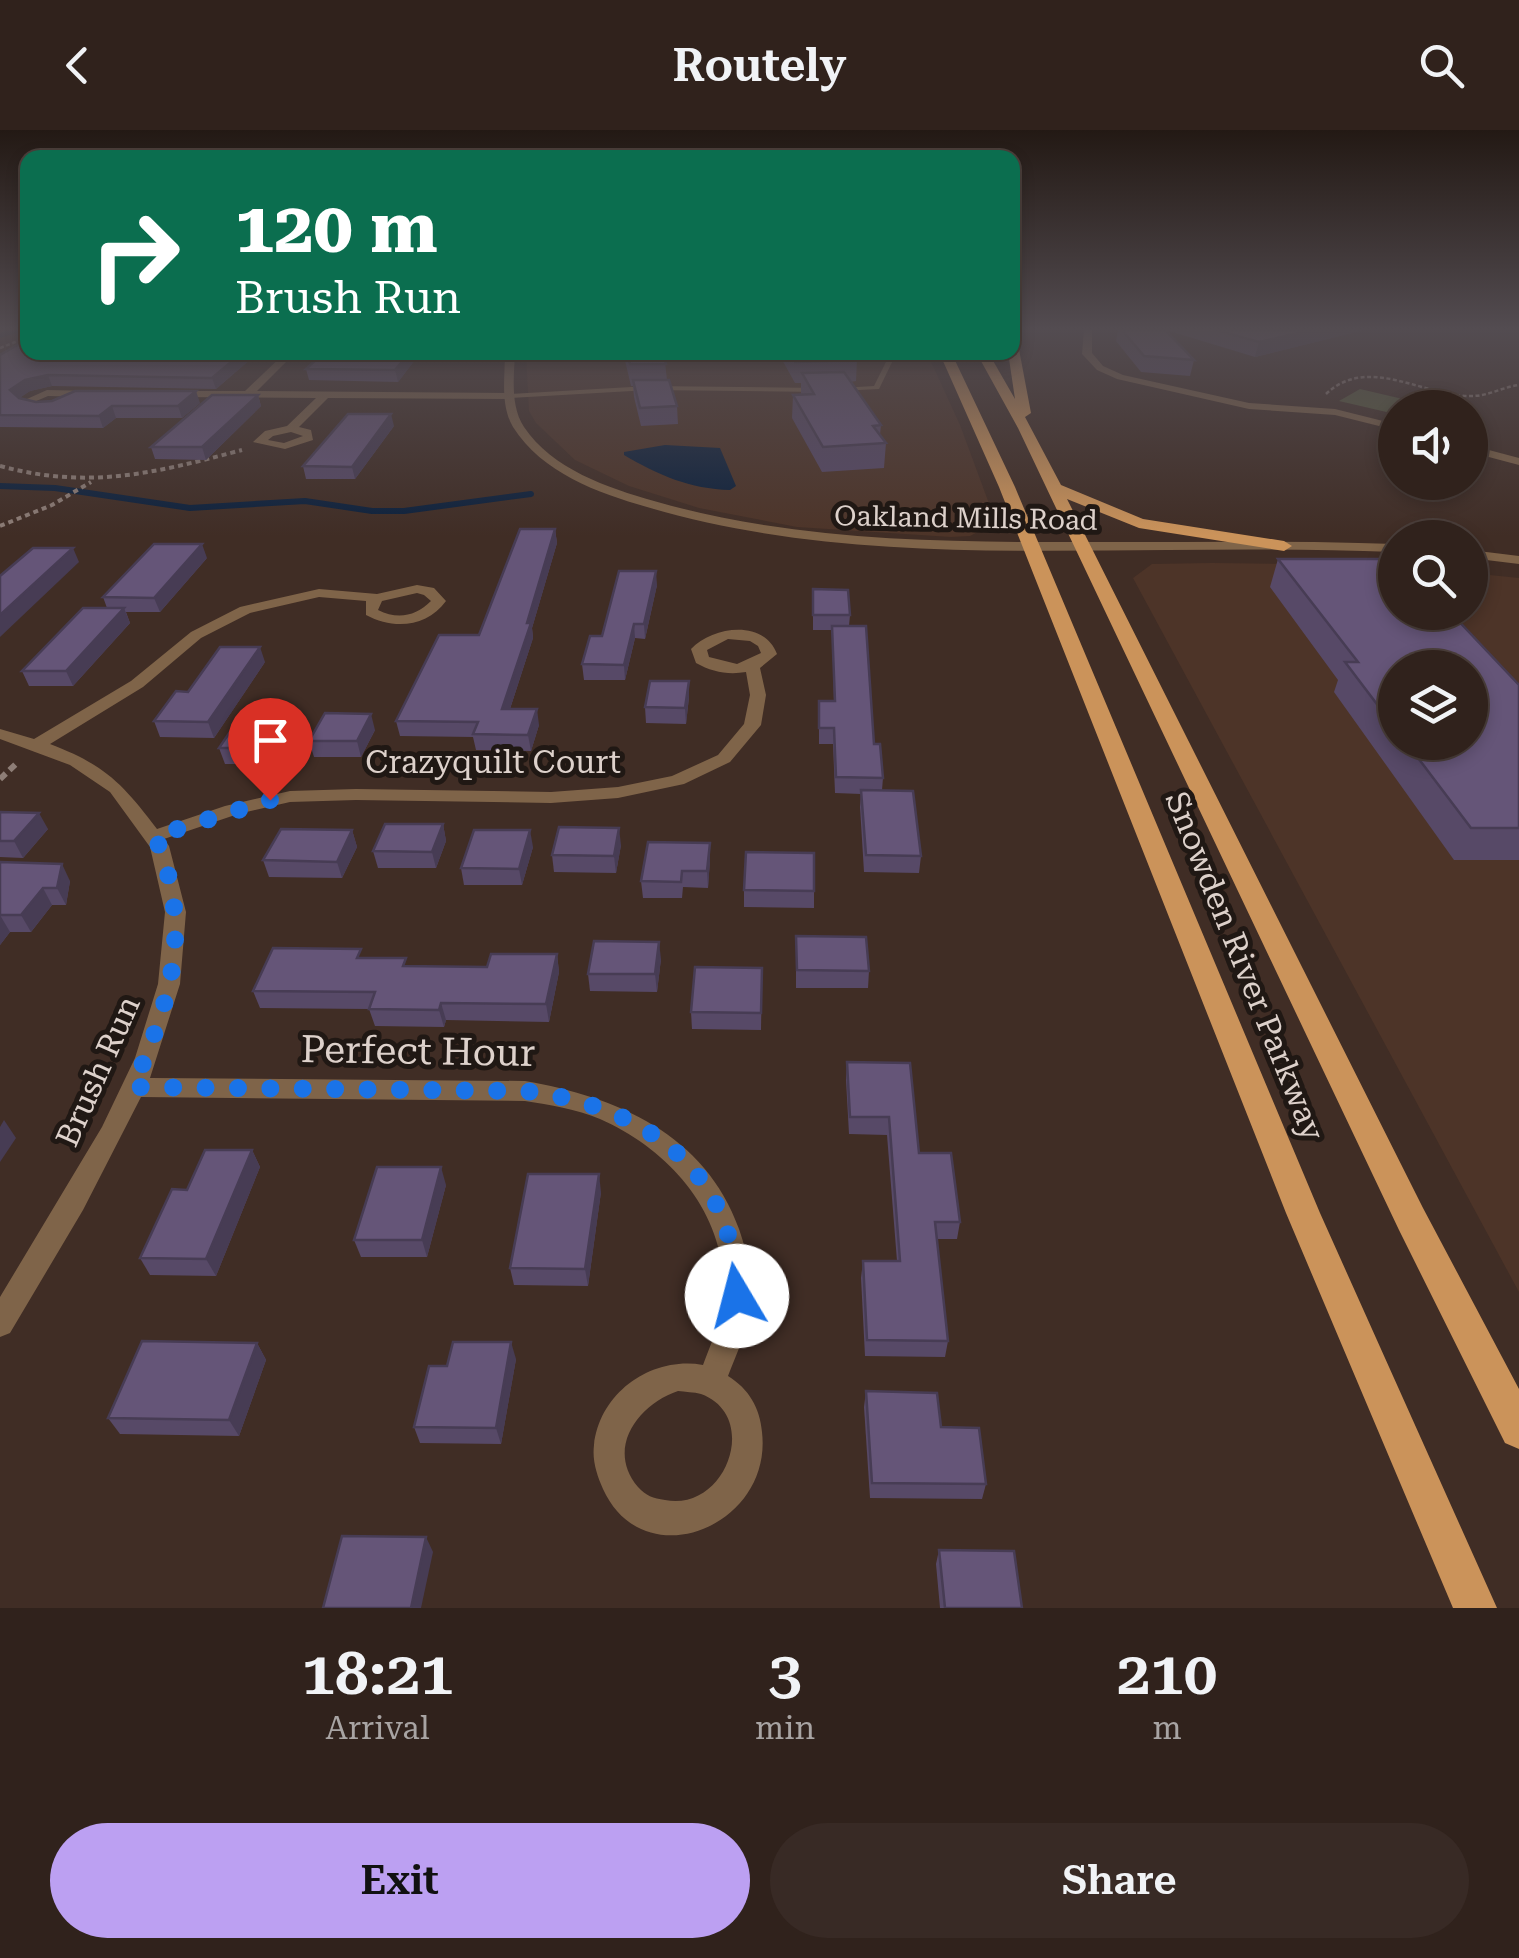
<!DOCTYPE html>
<html lang="en">
<head>
<meta charset="utf-8">
<style>
	body { margin:0; font-family:"Roboto Serif",serif; background:#382a25; color:#f1f3f6; height:100vh; display:flex; flex-direction:column; font-size:38px; white-space:nowrap }
	* { box-sizing:border-box; margin:0 }
	p { font-size:32px; color:#a8a4a3 }
	.icon { flex:none; width:55px; height:55px; fill:none; stroke:currentColor; stroke-width:2; stroke-linecap:round; stroke-linejoin:round }
	.map { position:relative; height:1478px; overflow:hidden }
	.side { display:flex; flex-direction:column; background:#30221c; flex:1 }
	.side>* { flex:none }
	.banner { position:absolute; left:20px; top:20px; width:1000px; height:210px; border-radius:20px; box-shadow:0 5px 15px #0003,0 0 0 2px #4b3f3b; background:#0b6e4f; color:#fff; overflow:hidden }
	.controls { position:absolute; left:1378px; top:260px; display:grid; gap:20px }
	.controls a { display:grid; place-items:center; width:110px; height:110px; border-radius:50%; background:#30221c; box-shadow:0 5px 15px #0003,0 0 0 2px #4b3f3b; font-size:50px }
	.pin { position:absolute; display:grid; place-items:center; width:85px; height:85px; color:#fff; margin:-102px -42px; border-radius:50% 50% 50% 0; rotate:-45deg; box-shadow:0 0 10px #0007 }
	.pin .icon { rotate:45deg }
	.me { position:absolute; width:110px; margin:-55px; rotate:352deg; stroke-linejoin:round; filter:drop-shadow(0 0 8px #0008) }
	.turn { display:flex; align-items:center; gap:35px; height:210px; padding:0 50px; font-size:45px }
	.turn .icon { width:130px; height:130px; stroke-width:2.5 }
	.turn b { display:block; font-size:70px; line-height:85px }
	.eta { display:flex; justify-content:space-evenly; align-items:center; height:170px; text-align:center }
	.eta b { font-size:60px; font-weight:600; line-height:70px }
	.cta { display:flex; gap:20px; margin-top:auto; padding:20px 50px }
	.cta a { flex:1; height:115px; border-radius:60px; background:#bca0f2; color:#111; font-size:40px; font-weight:600; line-height:115px; text-align:center }
	.cta a+a { background:#382a25; color:#f1f3f6 }
	header { display:flex; justify-content:space-between; align-items:center; height:130px; padding:0 50px; background:#30221c; font-size:45px; font-weight:600 }
	.map>svg:first-child { display:block }
	.built { fill:#4d3428; fill-rule:evenodd }
	.green { fill:#565a3c }
	.water { fill:#0d213c }
	.lines { fill:none; stroke-linecap:round; stroke-linejoin:round }
	.stream-far1 { stroke:#0d213c; stroke-width:5 }
	.stream { stroke:#0d213c; stroke-width:6 }
	.path-far2 { stroke:#8d7d76; stroke-width:2.5; stroke-dasharray:4 2.5; stroke-linecap:butt }
	.path-far1 { stroke:#8d7d76; stroke-width:4; stroke-dasharray:5 4; stroke-linecap:butt }
	.path { stroke:#8d7d76; stroke-width:6; stroke-dasharray:8 5; stroke-linecap:butt }
	.service { fill:#7f6449; fill-rule:evenodd }
	.minor { fill:#7f6449; fill-rule:evenodd }
	.tertiary { fill:#7f6449; fill-rule:evenodd }
	.primary { fill:#cb935a; fill-rule:evenodd }
	.wall { fill:#574967; fill-rule:evenodd }
	.shaded-wall { fill:#473c54 }
	.building { fill:#655578; stroke:#473c54; stroke-width:2.5 }
	.route { stroke:#1a73e8; stroke-width:18; stroke-dasharray:0 32.4 }
	.labels { text-anchor:middle; dominant-baseline:central; stroke-width:10; stroke-linejoin:round; paint-order:stroke }
	.far-street-label { font-size:28px; fill:#ddd1cb; stroke:#201814 }
	.street-label { font-size:32px; fill:#ddd1cb; stroke:#201814 }
	.near-street-label { font-size:38px; fill:#ddd1cb; stroke:#201814 }
</style>
</head>
<body>
<header><svg class="icon" aria-label="back" viewBox="0 0 24 24"><path d="M15 5l-7 7 7 7"/></svg>Routely<svg class="icon" aria-label="search" viewBox="0 0 24 24"><circle cx="10" cy="10" r="6"/><path d="M15 15l6 6"/></svg></header>
<div class="map">
<svg width="1519" height="1478" viewBox="0 0 1519 1478">
	<rect width="100%" height="100%" fill="#402d25"/>
	<g class="built">
		<path d="M526 223H927L960 295 994 387 993 394 970 406 951 407 797 397 699 378 629 356 575 330 536 293 529 281Z"/>
		<path d="M1212 433 1395 435V482H1470V443L1519 448V1162L1133 448 1152 434ZM1395 538H1470V612H1395Z"/>
	</g>
	<path class="green" d="M1360 259 1437 277 1395 278V284L1339 271Z"/>
	<path class="water" d="M665 315 720 318 736 356 730 360C690 359 658 345 624 325V322Z"/>
	<g class="lines">
		<path class="stream-far1" d="M0 205 18 200"/>
		<path class="stream" d="M0 356 55 358 190 378 305 371 372 381H404L531 364"/>
		<g class="path-far2">
			<path d="M0 218 28 207"/>
			<path d="M1326 264C1368 224 1424 267 1472 266 1488 266 1503 257 1519 255"/>
		</g>
		<g class="path-far1">
			<path d="M0 336C89 360 155 343 242 320"/>
			<path d="M0 396 52 375 91 352"/>
		</g>
		<path class="path" d="M0 649 17 633"/>
		<g class="service">
			<path d="M891 222H897L879 259 838 261 840 258 874 256Z"/>
			<path d="M649 256 819 258 822 260 819 262 649 260 510 268 506 266 510 264Z"/>
		</g>
		<g class="minor">
			<path d="M1084 200H1092V223L1103 236 1123 245 1249 273 1335 279 1395 294V300L1335 285 1249 279 1117 249 1097 240 1082 224Z"/>
			<path d="M286 222H296L257 261 510 263 515 266 510 269 328 268 299 297 311 300 313 310 285 319 253 312 265 301 287 296 316 268 172 267 167 264 172 261H245ZM291 302 303 306 284 313 268 310 273 306Z"/>
			<path d="M47 260 93 261 98 264 93 267 48 266 34 272 47 275V279L43 280 18 273Z"/>
			<path d="M1470 315 1519 328V335L1470 322Z"/>
			<path d="M417 455 434 458 446 471C427 497 394 500 366 485V471L319 467 250 483 201 508 143 557 50 614C105 635 122 653 157 699L225 676 290 661 356 659 551 662 618 657 672 646 718 625 744 594 750 565 746 542C728 545 712 542 696 533L691 519C713 496 764 489 777 524L760 538 766 565 761 595 730 632 684 654 618 668 551 673 356 670 290 672 238 684 164 709 169 716 186 782 180 854 150 948 525 951C617 967 705 1004 739 1099 747 1122 753 1149 751 1173 748 1199 737 1223 728 1246 749 1259 760 1278 762 1302 773 1396 644 1449 603 1359 597 1345 592 1331 594 1315 600 1262 652 1226 703 1235 710 1216 719 1196 722 1176 733 1091 673 1021 600 989 576 979 550 975 525 971L141 967 83 1080 10 1203 0 1207V1167L102 997 135 928 158 854 165 782 150 717 110 662 70 635 0 609V599L34 609 131 551 191 502 240 477 319 459 377 464ZM417 463 424 465 431 471C416 486 398 490 378 480L382 471ZM728 509 750 511 758 516 761 523 737 534 709 527 707 520ZM678 1261C685 1262 694 1262 701 1264 761 1286 726 1382 665 1370 653 1368 646 1366 638 1357 605 1318 639 1274 678 1261Z"/>
		</g>
		<g class="tertiary">
			<path d="M505 222H515C514 247 510 275 524 297 552 339 608 358 654 371 807 415 965 412 1123 412 1202 412 1280 411 1359 413L1395 414V422C1319 419 1243 419 1167 420 992 421 816 427 647 377 598 363 542 343 513 297 500 275 505 247 505 222Z"/>
			<path d="M1470 420 1519 426V434L1470 428Z"/>
		</g>
		<g class="primary">
			<path d="M1012 211 1018 214 1031 283 1025 287 1061 355 1143 389 1284 411 1292 416 1284 421 1139 398 1067 369 1423 1078 1519 1259V1319L1505 1313 1399 1100 1018 298 976 222H988L1015 269 1008 222H1012Z"/>
			<path d="M939 222H951L1015 357 1320 1083 1497 1478H1453L1286 1083 999 357Z"/>
		</g>
	</g>
	<g class="wall">
		<path d="M1118 200H1364L1255 227 1166 200 1194 230 1190 246 1141 242 1116 211Z"/>
		<path d="M259 222 216 259 52 256 30 261 19 268 36 272 200 273 182 288H116L103 298 0 297V225Z"/>
		<path d="M421 222 398 252 309 250 306 239Z"/>
		<path d="M623 222H716V229L665 232 667 250 677 276 678 294 641 296 634 267 633 256H631Z"/>
		<path d="M769 222H852L857 230 856 251 850 252 881 295 880 305 886 313 884 338 822 342 792 288 793 265 801 264V253H795L780 226H771Z"/>
		<path d="M258 265 261 276 206 330 155 329 151 317Z"/>
		<path d="M394 296 355 349H306L303 336Z"/>
		<path d="M555 399 557 413 532 498 533 508 510 579 539 595 531 621 476 620 473 607 400 606 396 591 479 505Z"/>
		<path d="M207 428 160 482H126L130 493 73 556H29L22 541 107 478 103 467Z"/>
		<path d="M1278 429 1519 555V730H1454L1334 562 1338 550 1270 457ZM1395 538 1470 612H1395Z"/>
		<path d="M657 455 645 509 635 508 625 550H584L582 534 602 506Z"/>
		<path d="M813 459 850 485 849 496 874 614 883 648 882 660 921 726 919 743 864 742 860 677 861 664 835 663 833 614H819V571H834L832 500H813Z"/>
		<path d="M265 532 214 608 160 607 154 591 188 562Z"/>
		<path d="M689 551V567L686 594 646 593 645 577Z"/>
		<path d="M375 600 361 627H314L309 611Z"/>
		<path d="M297 606 280 634H225L219 618Z"/>
		<path d="M0 682 48 699 23 728 0 727Z"/>
		<path d="M443 694 446 711 436 738H378L373 721Z"/>
		<path d="M352 700 357 717 342 748 269 747 263 730Z"/>
		<path d="M621 715 616 743 554 742 552 725Z"/>
		<path d="M533 717 522 755H464L461 738Z"/>
		<path d="M710 730 708 758 683 757 682 768H643L641 751Z"/>
		<path d="M0 732 70 751 66 775H52L31 802H10L0 815Z"/>
		<path d="M744 760 814 761V778L744 777Z"/>
		<path d="M796 806 869 841 868 858H796Z"/>
		<path d="M557 824 559 842 549 892 446 890 444 897 375 896 369 879 260 878 253 861 364 828 408 836 487 837Z"/>
		<path d="M661 829 657 862 590 861 588 844Z"/>
		<path d="M762 838 761 900 692 899 691 882Z"/>
		<path d="M847 932 919 1023 960 1092 957 1109H937L948 1211 945 1227 865 1226 861 1148 863 1131H897L887 1005 849 1004 846 950Z"/>
		<path d="M252 1020 260 1037 216 1146 150 1145 140 1128 187 1060Z"/>
		<path d="M446 1055 427 1127H361L354 1110Z"/>
		<path d="M601 1062 588 1156 514 1155 510 1138Z"/>
		<path d="M257 1213 266 1230 239 1306 120 1304 108 1288Z"/>
		<path d="M516 1229 501 1314 420 1313 414 1297 447 1236Z"/>
		<path d="M866 1261 941 1297 986 1354 982 1369 870 1368 864 1277Z"/>
		<path d="M939 1420 1022 1478H940L936 1434Z"/>
	</g>
	<g class="shaded-wall">
		<path d="M1311 200H1364L1255 227 1259 212Z"/>
		<path d="M243 222H259L216 259 212 248Z"/>
		<path d="M410 222H421L398 252 395 240Z"/>
		<path d="M48 245 52 256 30 261 14 272 10 260 25 250Z"/>
		<path d="M196 261 200 273 182 288 178 276Z"/>
		<path d="M258 265 261 276 206 330 202 317Z"/>
		<path d="M112 276 116 288 103 298 99 286Z"/>
		<path d="M391 284 394 296 355 349 352 337Z"/>
		<path d="M555 399 557 413 532 498 533 508 505 594 502 579Z"/>
		<path d="M202 414 207 428 160 482 154 468Z"/>
		<path d="M73 418 79 432 0 507V485Z"/>
		<path d="M656 441 657 455 645 509 644 494Z"/>
		<path d="M124 478 130 493 73 556 66 541Z"/>
		<path d="M634 494 635 508 625 550 624 535Z"/>
		<path d="M260 517 265 532 214 608 208 592Z"/>
		<path d="M689 551V567L686 594 685 578Z"/>
		<path d="M537 579 539 595 531 621 528 605Z"/>
		<path d="M371 584 375 600 361 627 357 611Z"/>
		<path d="M292 590 297 606 280 634 275 618Z"/>
		<path d="M39 683 48 699 23 728 14 711Z"/>
		<path d="M443 694 446 711 436 738 432 722Z"/>
		<path d="M619 698 621 715 616 743 614 726Z"/>
		<path d="M352 700 357 717 342 748 337 732Z"/>
		<path d="M530 700 533 717 522 755 519 739Z"/>
		<path d="M710 713V730L708 758 707 741Z"/>
		<path d="M62 734 70 751 66 775 57 758Z"/>
		<path d="M43 758 52 775 31 802 21 785Z"/>
		<path d="M0 785 10 802 0 815Z"/>
		<path d="M659 812 661 829 657 862 655 844Z"/>
		<path d="M557 824 559 842 549 892 546 874Z"/>
		<path d="M441 873 446 890 444 897 439 880Z"/>
		<path d="M4 990 16 1008 0 1032V997Z"/>
		<path d="M252 1020 260 1037 216 1146 206 1129Z"/>
		<path d="M441 1037 446 1055 427 1127 422 1110Z"/>
		<path d="M599 1044 601 1062 588 1156 585 1139Z"/>
		<path d="M511 1212 516 1229 501 1314 496 1298Z"/>
		<path d="M257 1213 266 1230 239 1306 229 1290Z"/>
		<path d="M426 1407 433 1422 421 1478H411Z"/>
	</g>
	<g class="building">
		<path d="M1122 200H1165L1194 230 1144 226Z"/>
		<path d="M1216 200H1311L1259 212Z"/>
		<path d="M28 209V222H243L212 248 48 245 25 250 10 260 19 268 36 272 52 271 75 261H196L178 276H112L99 286 0 285V225Z"/>
		<path d="M324 222H410L395 240 306 239Z"/>
		<path d="M627 222H663L666 234H630Z"/>
		<path d="M790 222H852L857 230 795 232Z"/>
		<path d="M844 242 881 295 873 296 886 313 823 317 793 265 814 264 802 243Z"/>
		<path d="M633 250H669L677 276 640 278Z"/>
		<path d="M212 265H258L202 317H151Z"/>
		<path d="M348 284H391L352 337 303 336Z"/>
		<path d="M520 399H555L527 493H531L502 579H537L528 605 473 604 478 592 396 591 439 505H479Z"/>
		<path d="M154 414H202L154 468 103 467Z"/>
		<path d="M33 418H73L0 485V446Z"/>
		<path d="M1278 429H1395V482H1450L1519 555V698H1471L1406 612H1470V538H1395V598L1345 532H1358Z"/>
		<path d="M619 441H656L644 494H634L624 535 582 534 590 506H602Z"/>
		<path d="M813 459 848 460 850 485H813Z"/>
		<path d="M83 478H124L66 541H22Z"/>
		<path d="M832 496H866L874 614H880L883 648 836 647 834 598H819V571H835Z"/>
		<path d="M220 517H260L208 592 154 591 176 561 188 562Z"/>
		<path d="M650 551H689L685 578 645 577Z"/>
		<path d="M325 583 371 584 357 611H309Z"/>
		<path d="M238 590H292L275 618H219Z"/>
		<path d="M861 660 913 661 921 726 866 725Z"/>
		<path d="M0 682 39 683 14 711H0Z"/>
		<path d="M385 694H443L432 722 373 721Z"/>
		<path d="M559 697 619 698 614 726 552 725Z"/>
		<path d="M281 699 352 700 337 732 263 730Z"/>
		<path d="M474 700H530L519 739 461 738Z"/>
		<path d="M648 712 710 713 707 741H682L681 752 641 751Z"/>
		<path d="M746 722 814 723V761L744 760Z"/>
		<path d="M0 732 62 734 57 758H43L21 785H0Z"/>
		<path d="M796 806 866 807 869 841 797 840Z"/>
		<path d="M594 811 659 812 655 844H588Z"/>
		<path d="M273 818 361 819 357 828H406L403 836 487 837 491 824H557L546 874 441 873 439 880 369 879 375 862 253 861Z"/>
		<path d="M695 837 762 838 761 883 691 882Z"/>
		<path d="M847 932 910 933 919 1023H951L960 1092H935L948 1211 867 1210 863 1131H900L889 987H850Z"/>
		<path d="M205 1020H252L206 1129 140 1128 172 1059 187 1060Z"/>
		<path d="M377 1037H441L422 1110H354Z"/>
		<path d="M528 1044H599L585 1139 510 1138Z"/>
		<path d="M142 1211 257 1213 229 1290 108 1288Z"/>
		<path d="M453 1212H511L496 1298 414 1297 429 1236H447Z"/>
		<path d="M866 1261 937 1263 941 1297 979 1298 986 1354 872 1353Z"/>
		<path d="M342 1406 426 1407 411 1478H323Z"/>
		<path d="M939 1420 1014 1421 1022 1478H945Z"/>
	</g>
	<linearGradient id="sky" x2="0" y2="1"><stop stop-color="#231914"/><stop offset="0.49" stop-color="#534c51"/><stop offset="1" stop-color="#534c51" stop-opacity="0"/></linearGradient>
	<rect width="1519" height="406" fill="url(#sky)"/>
	<g class="lines">
		<path class="route" d="M270 670 155 706C194 799 171 869 133 957L525 961C606 970 692 1008 723 1090 733 1114 734 1141 737 1166"/>
	</g>
	<g class="labels">
		<g class="far-street-label">
			<text transform="translate(966 388) rotate(1)">Oakland Mills Road</text>
		</g>
		<g class="street-label">
			<text x="493" y="632">Crazyquilt Court</text>
			<text transform="translate(1245 836) rotate(68)">Snowden River Parkway</text>
			<text transform="translate(98 941) rotate(-66)">Brush Run</text>
		</g>
		<g class="near-street-label">
			<text transform="translate(418 921) rotate(1)">Perfect Hour</text>
		</g>
	</g>
</svg>
<div class="controls">
<a><svg class="icon" aria-label="sound" viewBox="0 0 24 24"><path d="M4 9h4l5-4v14l-5-4H4zM17 9q2 3 0 6"/></svg></a>
<a><svg class="icon" aria-label="search" viewBox="0 0 24 24"><circle cx="10" cy="10" r="6"/><path d="M15 15l6 6"/></svg></a>
<a><svg class="icon" aria-label="layers" viewBox="0 0 24 24"><path d="M12 4l9 5-9 5-9-5zM3 14l9 5 9-5"/></svg></a>
</div>
<div class="pin" style="left:270px;top:670px;background:#d93025"><svg class="icon" aria-label="arrive" viewBox="0 0 24 24"><path d="M6 21V4h12l-3 4 3 4H6"/></svg></div>
<svg class="me" style="left:737px;top:1166px" viewBox="-20 -20 40 40"><circle r="19" fill="#fff"/><path d="M0-13L10 11 0 6-10 11z" fill="#1a73e8"/></svg>
<div class="banner">
<div class="turn"><svg class="icon" aria-label="right" viewBox="0 0 24 24"><path d="M7 20v-9h11M14 6l5 5-5 5"/></svg><div><b>120 m</b>Brush Run</div></div>
</div>
</div>
<section class="side">
<div class="eta">
<div><b>18:21</b><p>Arrival</p></div>
<div><b>3</b><p>min</p></div>
<div><b>210</b><p>m</p></div>
</div>
<div class="cta"><a>Exit</a><a>Share</a></div>
</section>
</body>
</html>
